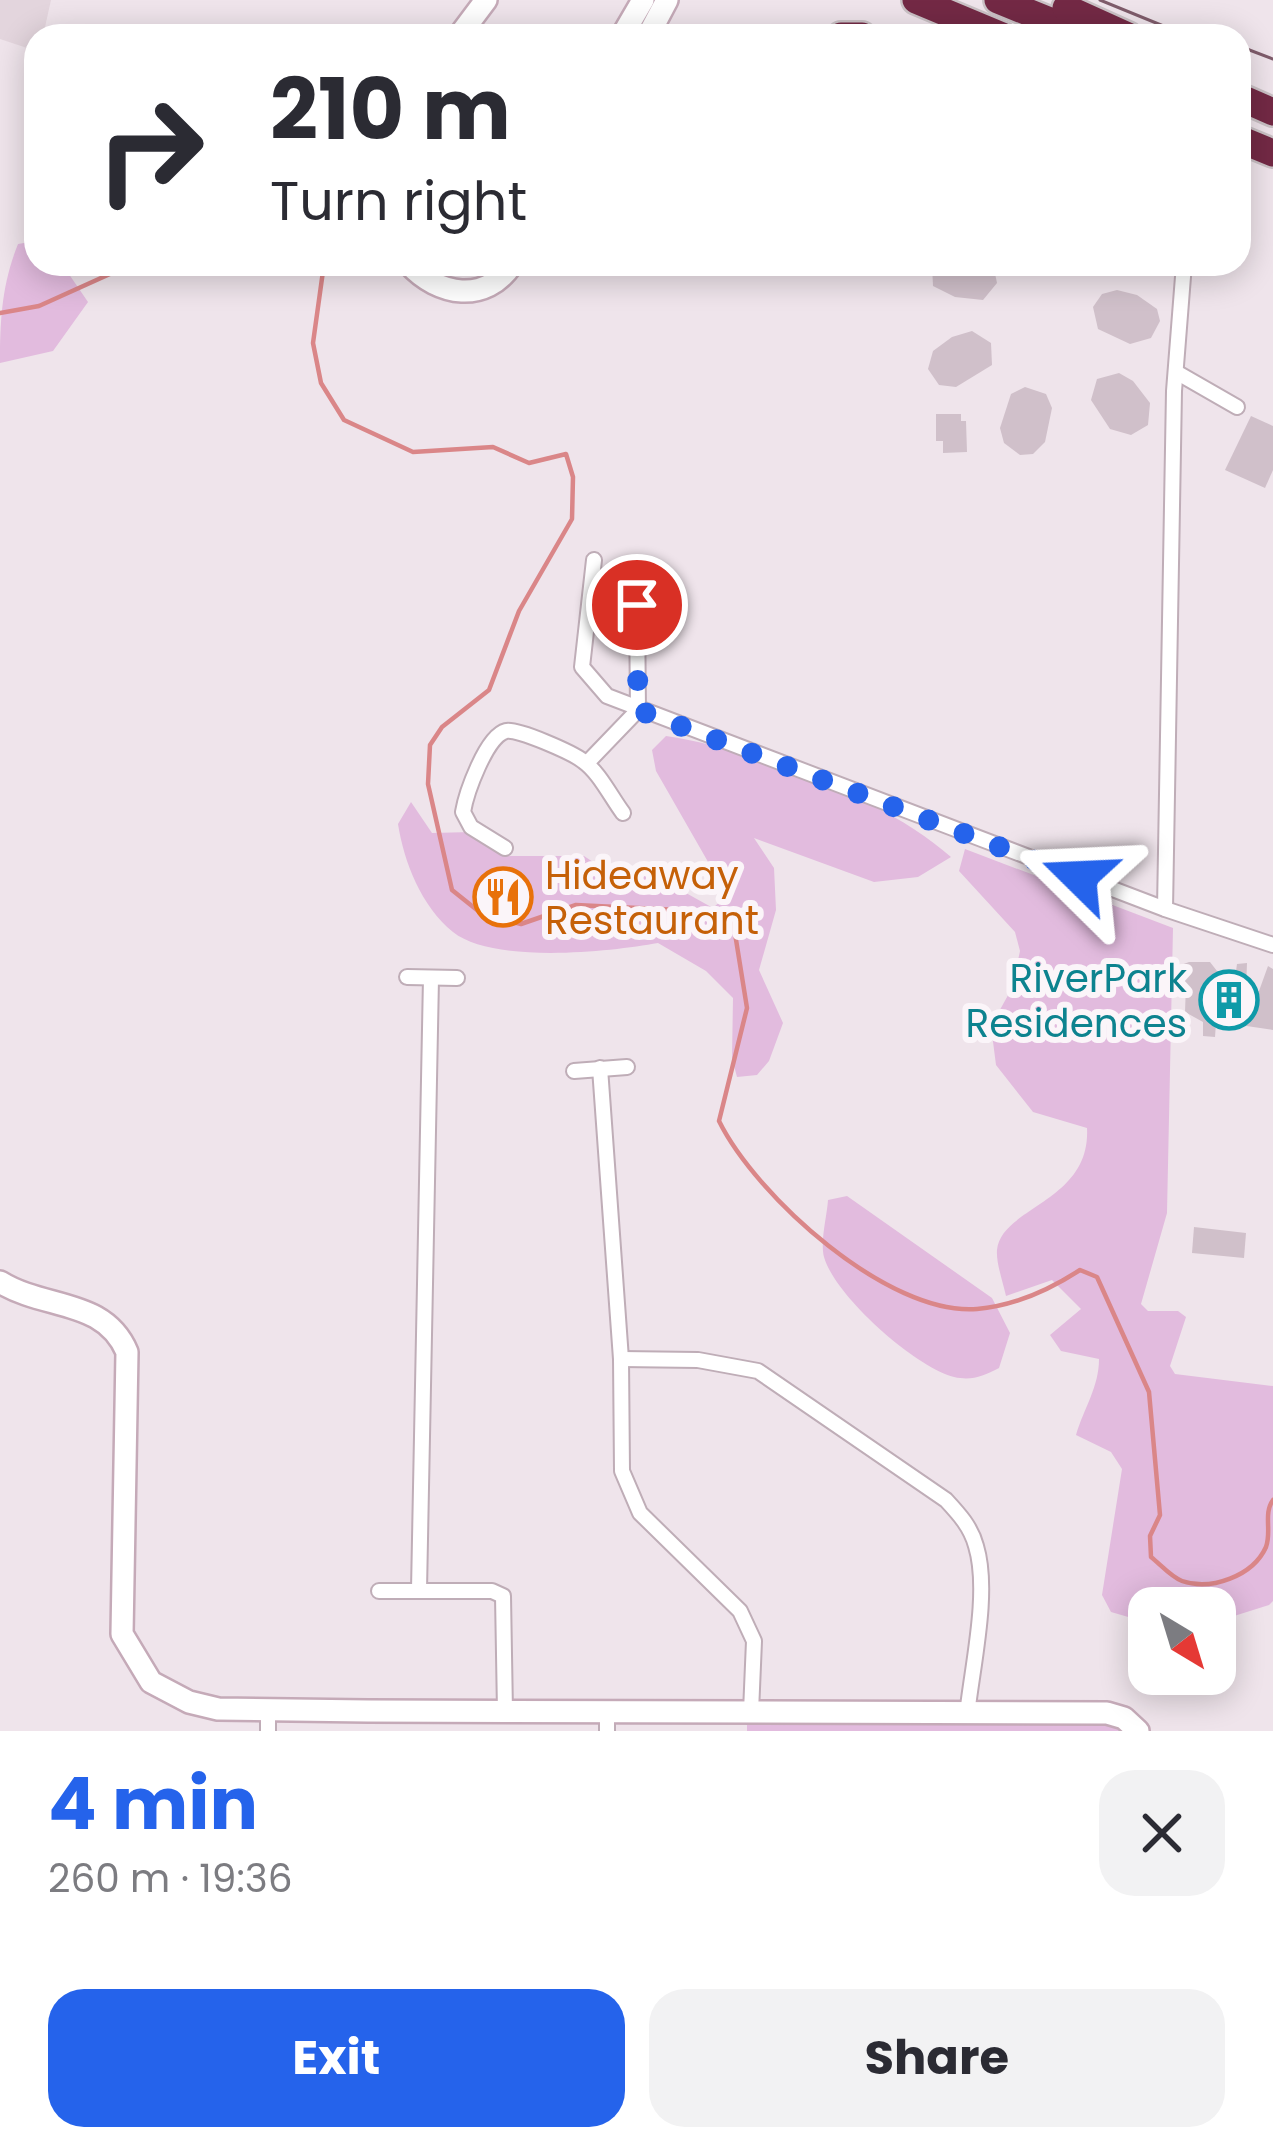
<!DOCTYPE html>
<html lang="en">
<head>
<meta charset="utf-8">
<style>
	body { margin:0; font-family:Poppins,sans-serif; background:#f2f2f3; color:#2b2b33; height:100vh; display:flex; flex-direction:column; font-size:45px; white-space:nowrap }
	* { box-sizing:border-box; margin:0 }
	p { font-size:39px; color:#7c7c81 }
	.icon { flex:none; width:66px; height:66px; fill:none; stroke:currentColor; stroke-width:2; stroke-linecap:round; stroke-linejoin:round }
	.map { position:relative; height:1731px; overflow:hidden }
	.drawer { display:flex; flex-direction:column; background:#fff; flex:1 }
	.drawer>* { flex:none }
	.top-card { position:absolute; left:24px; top:24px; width:1227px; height:252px; border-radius:36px; box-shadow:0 6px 30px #0003; background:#fff; color:#2b2b33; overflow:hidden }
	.needle { width:78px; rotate:142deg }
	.buttons { position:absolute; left:1128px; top:1587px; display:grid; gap:24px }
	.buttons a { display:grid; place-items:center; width:108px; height:108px; border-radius:24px; background:#fff; box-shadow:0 6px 30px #0003; font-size:60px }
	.pin { position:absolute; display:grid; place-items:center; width:102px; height:102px; color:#fff; margin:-51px; border:6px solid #fff; border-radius:50%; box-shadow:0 3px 12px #0007 }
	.me { position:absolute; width:132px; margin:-66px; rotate:291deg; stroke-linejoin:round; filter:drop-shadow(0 0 9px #0008) }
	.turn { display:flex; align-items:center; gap:42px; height:252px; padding:0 48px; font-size:54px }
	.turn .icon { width:156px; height:156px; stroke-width:2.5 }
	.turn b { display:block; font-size:84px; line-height:102px }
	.round { display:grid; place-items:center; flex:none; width:126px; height:126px; border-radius:36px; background:#f2f2f3 }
	.overview { display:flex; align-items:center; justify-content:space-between; height:204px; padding:0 48px }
	h1 { font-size:72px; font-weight:700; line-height:90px; color:#2563eb }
	.cta { display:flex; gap:24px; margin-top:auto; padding:24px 48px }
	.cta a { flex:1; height:138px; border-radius:36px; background:#2563eb; color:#fff; font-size:48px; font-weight:700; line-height:138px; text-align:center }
	.cta a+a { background:#f2f2f3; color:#2b2b33 }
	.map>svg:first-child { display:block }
	.built { fill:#e3d5dd }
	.green { fill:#e2bbde }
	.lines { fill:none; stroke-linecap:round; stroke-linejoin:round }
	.stream { stroke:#da8688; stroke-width:4.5 }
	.building { fill:#d0c0ca }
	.street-casing { stroke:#bfadb7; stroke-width:18 }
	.secondary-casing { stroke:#c5aab8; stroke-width:26 }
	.highway-casing { stroke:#cac1c5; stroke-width:32 }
	.street { stroke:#fff; stroke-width:14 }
	.secondary { stroke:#fff; stroke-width:21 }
	.highway { stroke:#732945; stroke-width:27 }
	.tram { stroke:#7f5c6b; stroke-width:3 }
	.route { stroke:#2563eb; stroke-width:21; stroke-dasharray:0 37.8 }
	.labels { text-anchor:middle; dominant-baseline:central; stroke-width:12; stroke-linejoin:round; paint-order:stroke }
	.food-label { font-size:39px; fill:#c56008; stroke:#fbf5f9; text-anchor:start }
	.culture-label { font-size:39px; fill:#0d838f; stroke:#fbf5f9; text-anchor:end }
</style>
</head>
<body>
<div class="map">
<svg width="1273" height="1731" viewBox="0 0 1273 1731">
	<rect width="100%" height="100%" fill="#efe4eb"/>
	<path class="built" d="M0 0H51L43 36H36V51L0 39Z"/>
	<g class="green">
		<path d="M36 241V264H62L88 302 53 351 0 363C0 319 2 284 18 244Z"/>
		<path d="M666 736C752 749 885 798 951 857L918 877 874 882 754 838 774 868 776 910 759 970 783 1023 769 1061 757 1075 737 1077 732 1058 733 998 706 971 658 943C609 952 493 964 453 932 421 906 404 862 398 824L411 802 432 833 472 832 503 856H584L602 868 659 878 713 908 727 895 656 771 652 750Z"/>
		<path d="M965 849 1173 928 1167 1213 1141 1304 1148 1311H1178L1186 1317 1170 1366 1175 1374 1273 1386V1601L1269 1605 1215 1622V1608H1149V1623L1111 1612 1102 1595 1122 1469 1111 1452 1076 1435C1084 1408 1099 1387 1099 1359L1061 1351 1050 1335 1081 1309 1052 1280 1006 1296C1003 1282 996 1263 997 1250 1001 1207 1091 1202 1087 1128L1033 1112 996 1065 991 1026 1012 988 1020 951 1015 932 959 871Z"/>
		<path d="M847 1196 992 1298 1010 1333 999 1368C983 1376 972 1381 954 1377 915 1367 835 1296 824 1257 820 1241 827 1216 828 1200Z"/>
		<path d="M747 1720 1122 1724V1731H747Z"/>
	</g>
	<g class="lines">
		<g class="stream">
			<path d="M324 264 313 343 321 383 344 420 413 452 493 447 529 463 566 454 573 477 572 519 519 611 489 690 442 727 430 745 428 784 452 890 482 914 521 924 576 905 679 910 733 921 747 1008 719 1121C756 1196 888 1316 977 1309 1014 1306 1049 1290 1080 1270L1097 1277 1149 1392 1160 1515 1150 1536 1151 1557C1160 1564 1171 1577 1182 1581 1211 1591 1253 1576 1266 1547 1272 1531 1263 1514 1273 1500"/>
			<path d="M0 313 39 306 132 264"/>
		</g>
	</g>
	<g class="building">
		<path d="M932 264H993L997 283 983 300 955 297 933 286Z"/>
		<path d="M1117 290 1137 295 1157 309 1160 321 1151 338 1130 344 1098 329 1093 307 1102 294Z"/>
		<path d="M972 331 991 343 992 365 956 387 939 385 928 369 933 351 952 337Z"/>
		<path d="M1119 373 1133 381 1150 403 1148 425 1131 435 1110 429 1091 400 1097 379Z"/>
		<path d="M1025 387 1046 394 1052 408 1045 442 1033 454 1020 455 1004 443 1000 428 1011 394Z"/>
		<path d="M936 414H961V421H966L967 452 943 453V441H936Z"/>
		<path d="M1251 416 1273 426V470L1265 488 1225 470Z"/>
		<path d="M1189 962H1210L1217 971H1236L1237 964 1247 963 1246 990 1259 991 1268 966 1273 969V1030L1233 1024 1232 1009H1217L1215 1037 1203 1036V1022L1185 1012 1186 984H1180L1181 965Z"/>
		<path d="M1194 1227 1246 1233 1244 1258 1192 1253Z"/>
	</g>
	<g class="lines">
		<defs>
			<g id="street">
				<path d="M1176 372 1237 407"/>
				<path d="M594 560 582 667 607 696 1165 909 1273 945"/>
				<path d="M587 763 638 710 637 606"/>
				<path d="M505 848 471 827 463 812C466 794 486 736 506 731 517 728 573 753 583 761 599 772 611 797 623 813"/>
				<path d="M1165 909 1174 391 1184 264"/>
				<path d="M407 977 457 978"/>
				<path d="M600 1068 621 1359 622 1471 640 1513 740 1611 754 1641 751 1712"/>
				<path d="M574 1071 627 1067"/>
				<path d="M621 1359 698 1360 758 1371 946 1500C959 1514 971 1527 976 1546 990 1592 972 1667 967 1715"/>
				<path d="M419 1590 431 978"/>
				<path d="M379 1591H492L503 1596 505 1712"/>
				<path d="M268 1731V1710"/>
				<path d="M607 1731V1712"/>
			</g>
			<g id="secondary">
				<path d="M459 36 486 0"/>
				<path d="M622 36 643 0"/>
				<path d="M648 36 667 0"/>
				<path d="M409 264C438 296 486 304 512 264"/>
				<path d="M0 1282C45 1310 104 1298 127 1352L122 1634 151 1682 189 1702 218 1709 368 1711 1107 1713 1124 1718 1138 1731"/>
			</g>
			<g id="highway">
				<path d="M916 0 1002 36"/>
				<path d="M998 0 1087 36"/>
				<path d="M1066 8 1128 36"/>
				<path d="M841 36H862"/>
				<path d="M1239 97 1273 112"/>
				<path d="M1239 139 1273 153"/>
			</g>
		</defs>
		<use href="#street" class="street-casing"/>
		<use href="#secondary" class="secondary-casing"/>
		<use href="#highway" class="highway-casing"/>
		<use href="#street" class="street"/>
		<use href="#secondary" class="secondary"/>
		<use href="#highway" class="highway"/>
		<g class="tram">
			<path d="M1100 0 1188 36"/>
			<path d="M1239 46 1273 59"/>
		</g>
	</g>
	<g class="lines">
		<path class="route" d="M637 605 638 710 1079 877"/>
	</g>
	<defs>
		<symbol id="restaurant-ring" viewBox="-11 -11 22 22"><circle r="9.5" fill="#fbf5f9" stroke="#e8710a" stroke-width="1.5"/><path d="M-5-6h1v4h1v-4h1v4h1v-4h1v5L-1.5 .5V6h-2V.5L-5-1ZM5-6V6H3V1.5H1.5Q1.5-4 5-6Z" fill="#e8710a"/></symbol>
		<symbol id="building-ring" viewBox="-11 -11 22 22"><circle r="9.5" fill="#fbf5f9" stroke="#0f9aa8" stroke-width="1.5"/><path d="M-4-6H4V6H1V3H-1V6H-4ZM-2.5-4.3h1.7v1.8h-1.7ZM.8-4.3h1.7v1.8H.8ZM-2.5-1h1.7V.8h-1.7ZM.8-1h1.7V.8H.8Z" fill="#0f9aa8"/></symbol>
	</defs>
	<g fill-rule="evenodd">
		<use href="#restaurant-ring" x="470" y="864" width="66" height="66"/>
		<use href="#building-ring" x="1196" y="967" width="66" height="66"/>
	</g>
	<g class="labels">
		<g class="food-label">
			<text x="545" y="875">Hideaway<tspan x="545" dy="45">Restaurant</tspan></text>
		</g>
		<g class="culture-label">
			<text x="1187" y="978">RiverPark<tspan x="1187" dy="45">Residences</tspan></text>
		</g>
	</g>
</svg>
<div class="buttons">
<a><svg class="needle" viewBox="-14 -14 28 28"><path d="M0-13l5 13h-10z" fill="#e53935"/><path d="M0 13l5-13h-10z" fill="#7c7c81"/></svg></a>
</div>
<div class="pin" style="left:637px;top:605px;background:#d93025"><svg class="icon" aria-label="arrive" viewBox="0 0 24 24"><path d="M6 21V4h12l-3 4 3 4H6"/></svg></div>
<svg class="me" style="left:1079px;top:877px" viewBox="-20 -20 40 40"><path d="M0-17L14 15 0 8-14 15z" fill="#2563eb" stroke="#fff" stroke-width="4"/></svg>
<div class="top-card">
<div class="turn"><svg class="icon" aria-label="right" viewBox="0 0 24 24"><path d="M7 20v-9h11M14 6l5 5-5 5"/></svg><div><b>210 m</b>Turn right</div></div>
</div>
</div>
<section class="drawer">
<div class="overview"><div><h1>4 min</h1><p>260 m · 19:36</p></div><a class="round"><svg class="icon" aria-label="close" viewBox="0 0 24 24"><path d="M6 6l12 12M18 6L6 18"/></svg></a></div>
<div class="cta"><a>Exit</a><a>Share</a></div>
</section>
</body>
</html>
